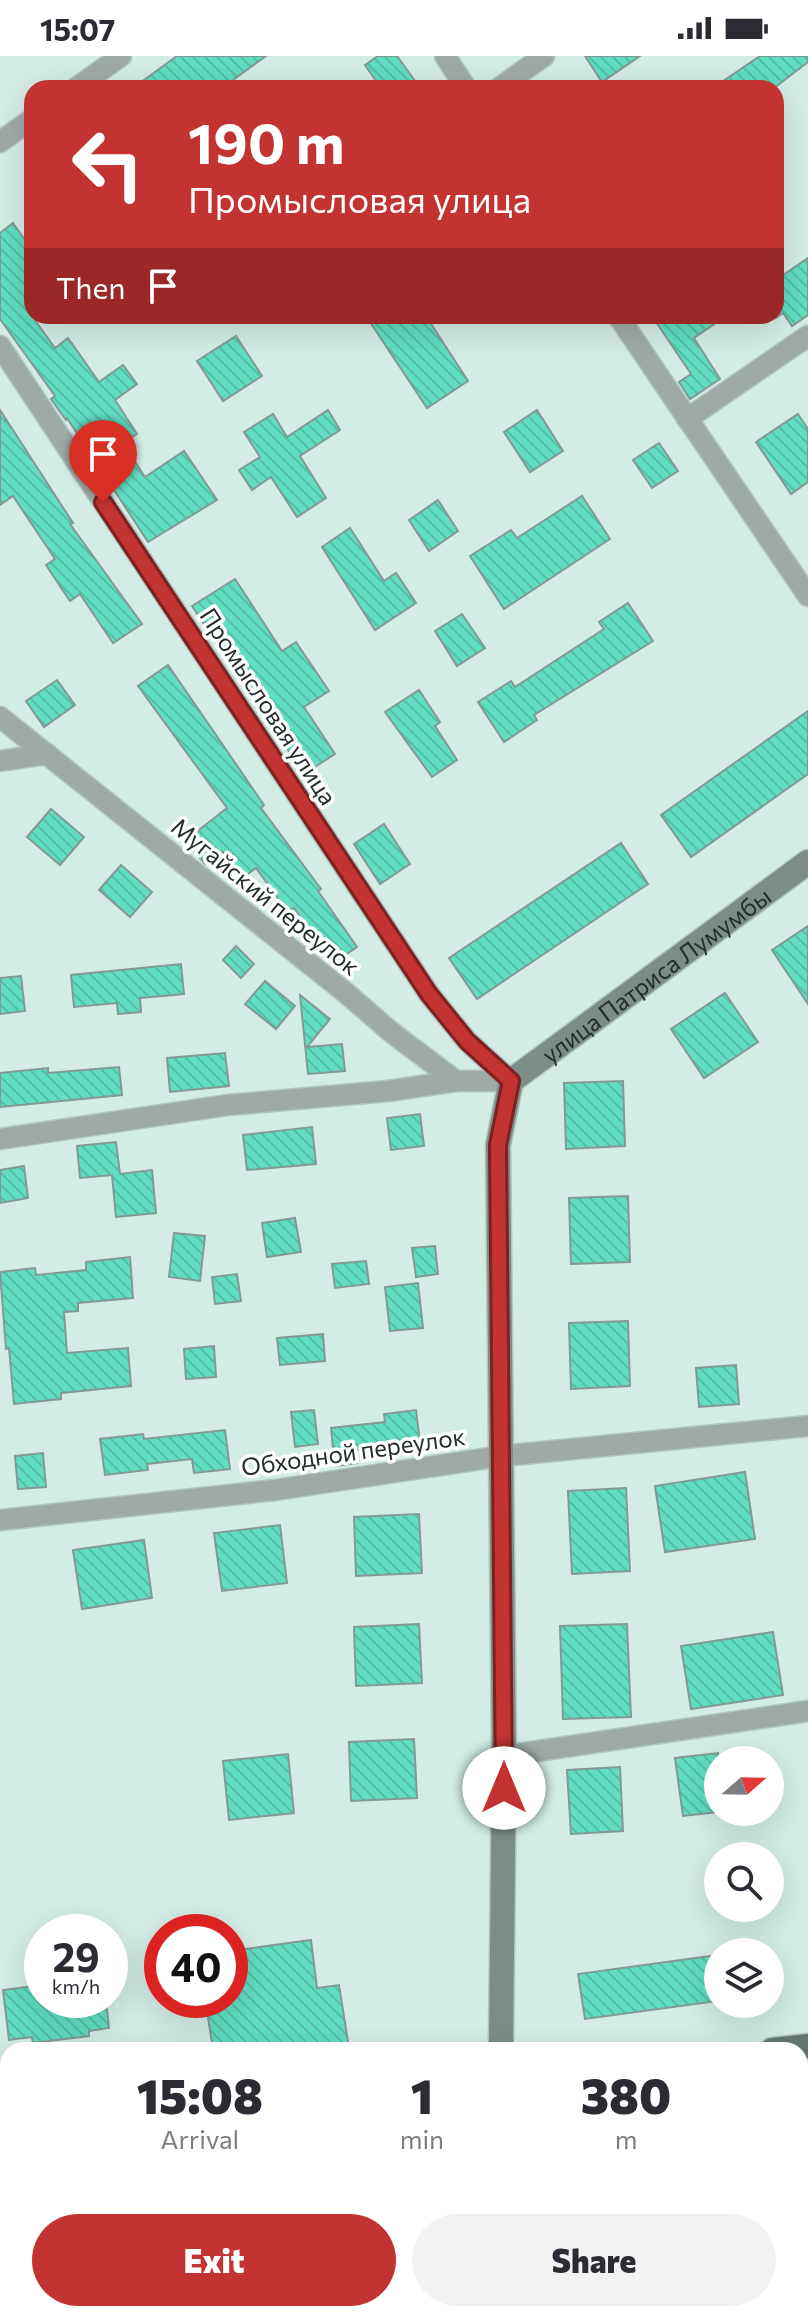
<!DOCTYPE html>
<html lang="en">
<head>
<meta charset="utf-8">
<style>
	body { margin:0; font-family:Commissioner,sans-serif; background:#f2f2f3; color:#2b2b33; height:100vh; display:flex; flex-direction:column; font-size:30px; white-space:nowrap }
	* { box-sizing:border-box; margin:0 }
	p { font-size:26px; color:#7c7c81 }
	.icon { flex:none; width:44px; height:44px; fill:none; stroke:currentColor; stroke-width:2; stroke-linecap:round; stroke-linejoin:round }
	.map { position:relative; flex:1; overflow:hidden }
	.sheet { position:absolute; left:0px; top:1986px; width:808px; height:280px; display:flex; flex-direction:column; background:#fff; border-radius:24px 24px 0 0; box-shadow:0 8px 32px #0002 }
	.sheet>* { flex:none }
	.guide { position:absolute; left:24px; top:24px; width:760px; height:244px; border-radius:24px; box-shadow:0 8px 32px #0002; background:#c23331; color:#fff; overflow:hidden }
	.needle { width:52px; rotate:70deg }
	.fabs { position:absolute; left:704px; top:1690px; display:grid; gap:16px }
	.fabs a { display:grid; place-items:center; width:80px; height:80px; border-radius:50%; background:#fff; box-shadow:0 8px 32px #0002; font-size:40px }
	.speed { position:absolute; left:24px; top:1858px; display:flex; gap:16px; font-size:40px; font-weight:700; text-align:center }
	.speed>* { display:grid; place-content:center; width:104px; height:104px; border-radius:50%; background:#fff; box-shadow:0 8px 32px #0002; line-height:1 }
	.speed small { font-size:20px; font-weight:400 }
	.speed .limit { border:12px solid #d22; background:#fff; color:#111 }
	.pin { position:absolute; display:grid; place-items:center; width:68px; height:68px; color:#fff; margin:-82px -34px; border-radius:50% 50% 50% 0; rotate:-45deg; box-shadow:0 0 8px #0007 }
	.pin .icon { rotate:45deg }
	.me { position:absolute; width:88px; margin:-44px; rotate:0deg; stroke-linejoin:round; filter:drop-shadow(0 0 6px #0008) }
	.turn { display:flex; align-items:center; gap:28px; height:168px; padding:0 32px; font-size:36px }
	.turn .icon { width:104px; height:104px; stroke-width:2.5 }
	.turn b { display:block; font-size:56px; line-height:68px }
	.then { display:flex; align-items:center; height:76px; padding:0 32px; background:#0003; gap:16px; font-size:30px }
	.eta { display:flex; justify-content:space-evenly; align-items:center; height:136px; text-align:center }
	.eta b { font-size:48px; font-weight:800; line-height:56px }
	.cta { display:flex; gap:16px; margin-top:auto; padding:16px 32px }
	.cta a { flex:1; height:92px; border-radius:48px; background:#c23331; color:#fff; font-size:32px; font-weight:800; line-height:92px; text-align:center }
	.cta a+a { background:#f2f2f3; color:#2b2b33 }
	.status { display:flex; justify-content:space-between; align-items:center; height:56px; padding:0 40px; background:#fff; direction:ltr }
	.status svg { height:22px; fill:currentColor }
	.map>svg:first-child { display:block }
	.building { fill:url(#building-back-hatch); stroke:#839a94; stroke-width:2 }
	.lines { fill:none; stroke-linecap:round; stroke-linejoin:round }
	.street-casing { stroke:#b0c6c0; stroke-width:23 }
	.secondary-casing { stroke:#b0c6c0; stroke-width:27 }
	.primary-casing { stroke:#b0c6c0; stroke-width:27 }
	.street { stroke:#9fa9a6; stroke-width:20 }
	.secondary { stroke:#7c8c87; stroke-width:24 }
	.primary { stroke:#647771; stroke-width:24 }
	.route-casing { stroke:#7e2120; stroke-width:20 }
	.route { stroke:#c23331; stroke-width:14 }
	.labels { text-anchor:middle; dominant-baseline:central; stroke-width:7; stroke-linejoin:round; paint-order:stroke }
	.street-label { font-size:24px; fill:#242d2b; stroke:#fff }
</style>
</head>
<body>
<div class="status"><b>15:07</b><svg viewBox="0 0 49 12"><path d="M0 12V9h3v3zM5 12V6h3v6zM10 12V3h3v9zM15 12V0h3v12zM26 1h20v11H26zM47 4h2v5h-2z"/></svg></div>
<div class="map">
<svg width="808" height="2266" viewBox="0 0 808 2266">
	<defs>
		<pattern id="building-back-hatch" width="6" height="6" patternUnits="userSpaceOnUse" patternTransform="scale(2)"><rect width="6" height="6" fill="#61dec2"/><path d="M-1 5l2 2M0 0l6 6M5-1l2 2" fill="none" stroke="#54bfa7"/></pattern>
	</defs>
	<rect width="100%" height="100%" fill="#d3ece5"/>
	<g class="building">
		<path d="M177 0H266L222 32H133Z"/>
		<path d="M378 0H397L420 32H381L365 9Z"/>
		<path d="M585 0H640L602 26Z"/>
		<path d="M760 0H808V6L774 32H713Z"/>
		<path d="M13 167 32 194V260L55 292 68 282 99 326 123 309 137 328 115 344 137 378 123 387 145 421 184 395 217 444 148 486 67 362 66 364 51 343 55 340 0 263V177Z"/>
		<path d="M808 202V259L792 270 783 257 776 262V224Z"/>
		<path d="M366 260H426L468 325 427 352Z"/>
		<path d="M652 260H726L694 282 720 323 690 343 679 326 691 318Z"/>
		<path d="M236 280 262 320 223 345 197 305Z"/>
		<path d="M0 354 73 467 70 468 142 568 113 587 80 538 70 545 46 509 55 503 13 440 0 449Z"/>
		<path d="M328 354 340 374 300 400 326 442 297 461 271 421 252 434 239 414 260 401 244 376 273 358 287 381Z"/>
		<path d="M537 354 563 395 530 416 504 376Z"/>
		<path d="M798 358 808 373V426L791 438 756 386Z"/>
		<path d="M659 387 678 415 652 432 633 404Z"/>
		<path d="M582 440 610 483 504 553 470 500 511 474 517 482Z"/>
		<path d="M438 444 458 475 429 495 409 464Z"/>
		<path d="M350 472 384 525 396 517 416 547 375 574 322 491Z"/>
		<path d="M235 523 282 595 296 586 329 635 304 651 335 698 304 718 192 550Z"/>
		<path d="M628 547 653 585 534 659 537 664 504 686 478 646 511 625 515 631 604 573 599 566Z"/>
		<path d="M462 558 485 592 457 610 435 575Z"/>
		<path d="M168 609 264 749 261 752 321 833 318 835 357 891 332 908 294 852 288 856 256 812 242 822 222 795 205 808 185 785 227 752 138 630Z"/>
		<path d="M57 624 75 649 44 671 26 645Z"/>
		<path d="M419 634 440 666 435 670 457 704 432 721 385 656Z"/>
		<path d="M808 655V718L691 801 661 759Z"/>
		<path d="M51 753 84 781 60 809 27 781Z"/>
		<path d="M384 768 410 808 380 828 354 788Z"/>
		<path d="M621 787 648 828 477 943 449 902Z"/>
		<path d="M121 809 152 836 130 861 99 834Z"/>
		<path d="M808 870V948L772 894Z"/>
		<path d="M236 890 254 908 241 922 223 904Z"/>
		<path d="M181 908 184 938 140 942 141 956 118 958 117 947 74 951 71 919Z"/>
		<path d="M21 920 25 955 0 958V922Z"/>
		<path d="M265 925 295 950 276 973 245 948Z"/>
		<path d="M725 937 758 986 704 1022 671 973Z"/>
		<path d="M300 939 330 963 307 991 342 988 345 1015 308 1018Z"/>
		<path d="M225 997 229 1030 170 1036 167 1002Z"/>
		<path d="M119 1011 122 1039 0 1051V1017L48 1012V1017Z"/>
		<path d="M623 1025 625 1090 566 1093 564 1027Z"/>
		<path d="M420 1058 424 1090 391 1094 387 1062Z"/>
		<path d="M312 1071 316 1108 247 1114 243 1079Z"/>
		<path d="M116 1086 120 1118 152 1114 156 1157 116 1161 112 1119 80 1122 77 1090Z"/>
		<path d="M24 1110 28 1142 0 1147V1114Z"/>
		<path d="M628 1140 630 1206 571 1208 569 1142Z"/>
		<path d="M295 1162 301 1196 267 1201 262 1167Z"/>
		<path d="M174 1177 205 1180 200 1225 169 1221Z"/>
		<path d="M435 1190 438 1218 416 1221 412 1192Z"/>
		<path d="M130 1201 133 1242 78 1247V1255L64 1256 67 1297 128 1292 131 1330 61 1337V1343L14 1348 9 1292 6 1293 0 1216 35 1212 36 1219 86 1214V1206Z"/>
		<path d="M366 1205 369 1228 335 1232 332 1208Z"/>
		<path d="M237 1218 241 1245 215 1248 212 1221Z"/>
		<path d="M418 1227 423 1272 390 1275 385 1231Z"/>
		<path d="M628 1265 630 1330 571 1333 569 1267Z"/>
		<path d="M323 1278 325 1305 280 1309 277 1282Z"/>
		<path d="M214 1290 216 1321 186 1323 184 1293Z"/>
		<path d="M736 1309 739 1348 699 1351 696 1312Z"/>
		<path d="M314 1354 318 1388 295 1391 291 1356Z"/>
		<path d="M416 1354 420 1386 355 1394 357 1407 335 1410 331 1372 385 1366 384 1358Z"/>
		<path d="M225 1374 230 1413 194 1417 192 1403 147 1408 148 1414 105 1419 100 1383 143 1378 144 1383Z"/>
		<path d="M43 1397 46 1431 18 1433 15 1400Z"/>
		<path d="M745 1416 755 1483 665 1496 655 1430Z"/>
		<path d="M626 1432 630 1515 572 1518 568 1435Z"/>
		<path d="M419 1458 422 1517 356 1520 354 1461Z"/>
		<path d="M280 1469 287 1527 222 1535 214 1477Z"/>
		<path d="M144 1484 152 1542 82 1553 73 1494Z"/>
		<path d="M419 1568 422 1627 356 1630 354 1571Z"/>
		<path d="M627 1568 631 1661 563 1663 560 1570Z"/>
		<path d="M773 1576 783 1639 691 1653 681 1590Z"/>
		<path d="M414 1683 417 1742 351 1745 349 1686Z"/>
		<path d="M718 1697V1756L683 1760 675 1702Z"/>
		<path d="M288 1698 294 1757 229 1764 223 1705Z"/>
		<path d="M620 1711 623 1775 571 1778 567 1714Z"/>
		<path d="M311 1884 317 1932 339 1929 349 1992 213 1994 206 1948 214 1947V1944H230V1895Z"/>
		<path d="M718 1899V1945L585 1963 578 1918Z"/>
		<path d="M42 1929V1944H106L109 1972 89 1975V1980L33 1987 32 1981 9 1984 3 1934Z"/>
	</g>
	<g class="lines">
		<defs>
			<g id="street">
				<path d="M445 0 466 32"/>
				<path d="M76 32 121 0"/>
				<path d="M499 32 544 0"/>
				<path d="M0 86 32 63"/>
				<path d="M618 260 808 540"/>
				<path d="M0 290 429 938 467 985 511 1025"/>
				<path d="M687 363 808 280"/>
				<path d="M0 661 346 937 391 976 456 1025H511"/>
				<path d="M0 705 47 698"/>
				<path d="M0 1083 228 1049 388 1035 456 1025"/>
				<path d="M0 1464 275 1434 502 1400 808 1370"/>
				<path d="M504 1700 808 1655"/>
			</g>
			<g id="secondary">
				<path id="s1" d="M501 1994 504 1700 498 1089 511 1025 808 806"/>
			</g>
			<g id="primary">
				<path d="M772 1994 808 1990"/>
				<path d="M0 2094 8 2093"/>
			</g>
		</defs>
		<use href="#street" class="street-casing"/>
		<use href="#secondary" class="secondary-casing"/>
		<use href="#primary" class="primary-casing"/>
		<use href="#street" class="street"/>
		<use href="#secondary" class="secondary"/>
		<use href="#primary" class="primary"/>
	</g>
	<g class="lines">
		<defs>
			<path id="route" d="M103 446 429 938 467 985 511 1025 498 1089 504 1732"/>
		</defs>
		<use href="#route" class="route-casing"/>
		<use href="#route" class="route"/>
	</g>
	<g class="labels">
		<g class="street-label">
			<text transform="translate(269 650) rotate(57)">Промысловая улица</text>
			<text transform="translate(266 840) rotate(39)">Мугайский переулок</text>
			<text stroke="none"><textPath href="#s1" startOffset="1150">улица Патриса Лумумбы</textPath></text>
			<text transform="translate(353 1395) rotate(-8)">Обходной переулок</text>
		</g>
	</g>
</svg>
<div class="fabs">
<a><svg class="needle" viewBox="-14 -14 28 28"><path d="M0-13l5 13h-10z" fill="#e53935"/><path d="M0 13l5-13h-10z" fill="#7c7c81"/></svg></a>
<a><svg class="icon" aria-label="search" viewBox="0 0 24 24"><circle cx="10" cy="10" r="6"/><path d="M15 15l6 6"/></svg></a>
<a><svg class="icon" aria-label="layers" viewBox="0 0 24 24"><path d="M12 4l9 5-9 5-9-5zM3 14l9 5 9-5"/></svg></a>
</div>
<div class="speed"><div>29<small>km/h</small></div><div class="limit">40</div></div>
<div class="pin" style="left:103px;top:446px;background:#d93025"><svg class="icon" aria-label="arrive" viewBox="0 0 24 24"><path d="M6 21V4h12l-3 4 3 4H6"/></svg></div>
<svg class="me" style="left:504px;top:1732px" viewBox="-20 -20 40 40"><circle r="19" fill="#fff"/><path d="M0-13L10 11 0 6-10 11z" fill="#c23331"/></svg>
<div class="guide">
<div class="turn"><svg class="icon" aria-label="left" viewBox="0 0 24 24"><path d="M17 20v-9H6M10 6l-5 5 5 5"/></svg><div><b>190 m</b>Промысловая улица</div></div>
<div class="then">Then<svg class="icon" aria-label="arrive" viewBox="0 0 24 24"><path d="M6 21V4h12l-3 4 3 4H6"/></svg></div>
</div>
<section class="sheet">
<div class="eta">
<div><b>15:08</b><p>Arrival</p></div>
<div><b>1</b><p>min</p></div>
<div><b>380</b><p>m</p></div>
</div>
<div class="cta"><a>Exit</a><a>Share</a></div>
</section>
</div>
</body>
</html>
